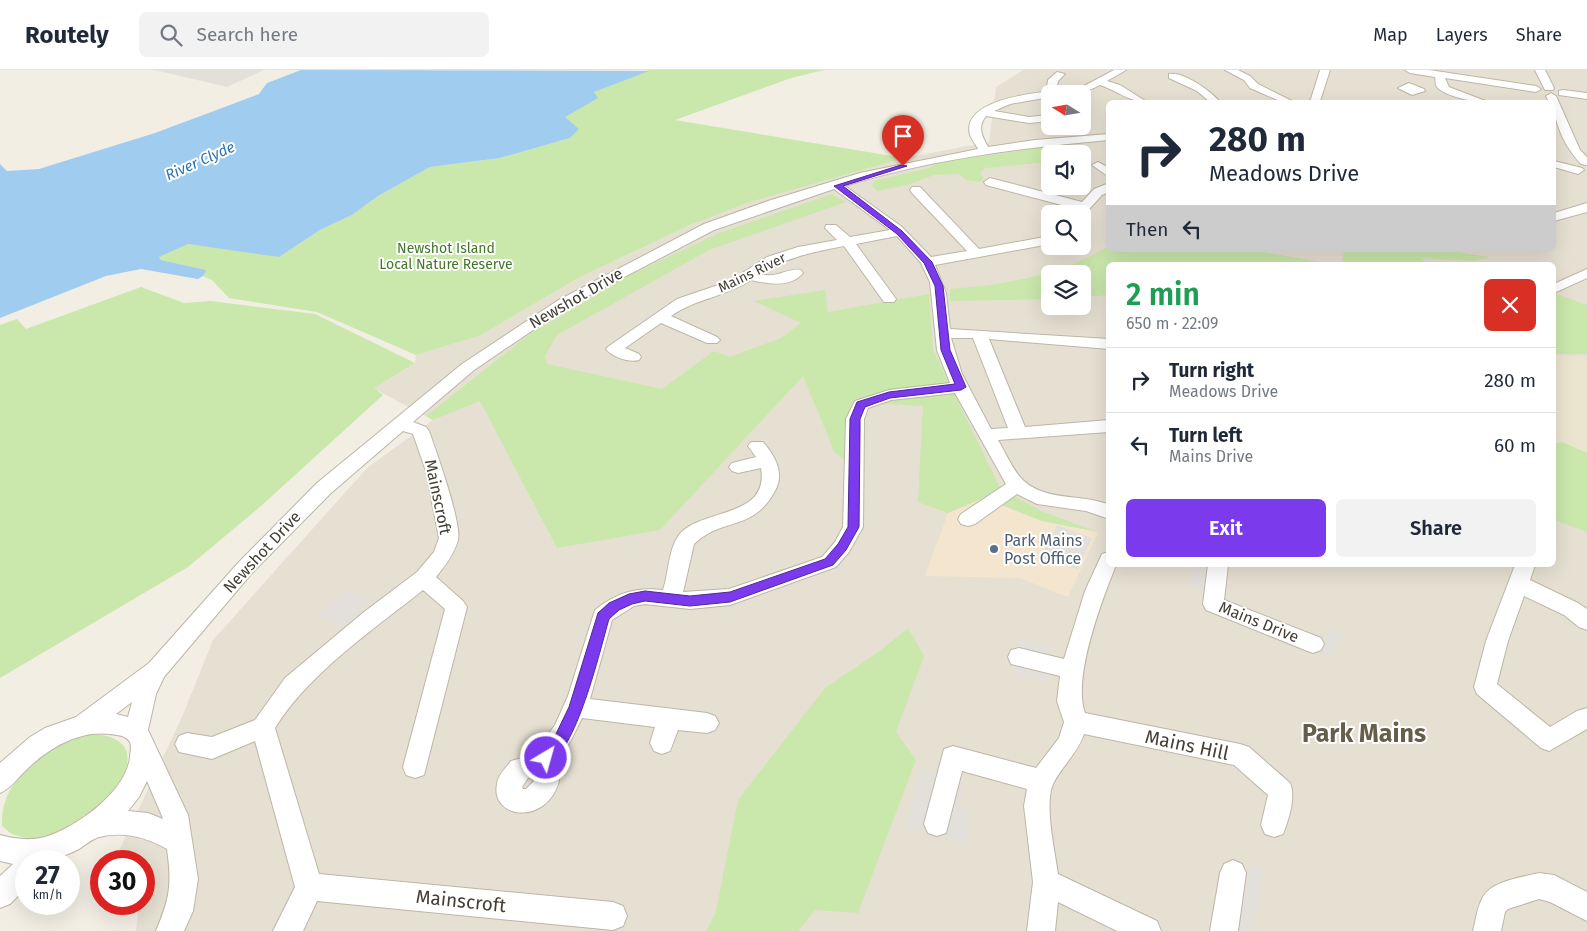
<!DOCTYPE html>
<html lang="en">
<head>
<meta charset="utf-8">
<style>
	body { margin:0; font-family:"Fira Sans",sans-serif; background:#f2f2f3; color:#1f2937; height:100vh; display:flex; flex-direction:column; font-size:19px; white-space:nowrap }
	* { box-sizing:border-box; margin:0 }
	p { font-size:16px; color:#747a83 }
	.icon { flex:none; width:28px; height:28px; fill:none; stroke:currentColor; stroke-width:2; stroke-linecap:round; stroke-linejoin:round }
	.map { position:relative; flex:1; overflow:hidden }
	.details { position:absolute; left:1106px; top:192px; width:450px; height:305px; display:flex; flex-direction:column; background:#fff; border-radius:8px; box-shadow:0 5px 20px #0002 }
	.details>* { flex:none }
	.top-card { position:absolute; left:1106px; top:30px; width:450px; height:152px; border-radius:8px; box-shadow:0 5px 20px #0002; background:#fff; color:#1f2937; overflow:hidden }
	.needle { width:32px; rotate:281deg }
	.buttons { position:absolute; left:1041px; top:15px; display:grid; gap:10px }
	.buttons a { display:grid; place-items:center; width:50px; height:50px; border-radius:8px; background:#fff; box-shadow:0 5px 20px #0002; font-size:25px }
	.speed { position:absolute; left:15px; top:780px; display:flex; gap:10px; font-size:25px; font-weight:700; text-align:center }
	.speed>* { display:grid; place-content:center; width:65px; height:65px; border-radius:50%; background:#fff; box-shadow:0 5px 20px #0002; line-height:1 }
	.speed small { font-size:12px; font-weight:400 }
	.speed .limit { border:8px solid #d22; background:#fff; color:#111 }
	.pin { position:absolute; display:grid; place-items:center; width:42px; height:42px; color:#fff; margin:-51px -21px; border-radius:50% 50% 50% 0; rotate:-45deg; box-shadow:0 0 5px #0007 }
	.pin .icon { rotate:45deg }
	.me { position:absolute; width:55px; margin:-28px; rotate:37deg; stroke-linejoin:round; filter:drop-shadow(0 0 4px #0008) }
	.turn { display:flex; align-items:center; gap:18px; height:105px; padding:0 20px; font-size:22px }
	.turn .icon { width:65px; height:65px; stroke-width:2.5 }
	.turn b { display:block; font-size:35px; line-height:42px }
	.then { display:flex; align-items:center; height:48px; padding:0 20px; background:#0003; gap:10px; font-size:19px }
	.round { display:grid; place-items:center; flex:none; width:52px; height:52px; border-radius:8px; background:#f2f2f3 }
	.headline { display:flex; align-items:center; justify-content:space-between; height:85px; padding:0 20px }
	h1 { font-size:30px; font-weight:600; line-height:38px; color:#1e9e55 }
	.primary-button { display:flex; gap:10px; margin-top:auto; padding:10px 20px }
	.primary-button a { flex:1; height:58px; border-radius:8px; background:#7c3aed; color:#fff; font-size:20px; font-weight:600; line-height:58px; text-align:center }
	.primary-button a+a { background:#f2f2f3; color:#1f2937 }
	ul { padding:0; list-style:none }
	li { display:flex; align-items:center; gap:15px; height:65px; padding:0 20px; border-top:1px solid #e0e1e3 }
	li div { flex:1 }
	li b { display:block; font-size:19px }
	li em { font-style:normal }
	header { display:flex; align-items:center; gap:30px; box-sizing:border-box; height:70px; padding:0 25px; background:#fff; border-bottom:1px solid #e0e1e3 }
	header strong { font-size:24px }
	nav { display:flex; gap:28px; margin-inline-start:auto; font-size:18px }
	.search { width:350px; height:45px; background:#f2f2f3; display:flex; align-items:center; gap:12px; box-sizing:border-box; padding:0 18px; border-radius:8px; color:#747a83; font-size:19px }
	.map>svg:first-child { display:block }
	.residential { fill:#e6e0d2; fill-rule:evenodd }
	.commercial { fill:#f4e6ce }
	.industrial { fill:#e4dfd9 }
	.education { fill:#ebe4ce }
	.green { fill:#cae7ac }
	.parking { fill:#e3e0dc }
	.water { fill:#a0ccef }
	.lines { fill:none; stroke-linecap:round; stroke-linejoin:round }
	.minor-casing { stroke:#bdb6a7; stroke-width:2 }
	.minor { fill:#fff; fill-rule:evenodd }
	.route { fill:#7c3aed; stroke:#51269a }
	.service-dot { fill:#5c6f8a; stroke:#fff; stroke-width:2 }
	.labels { text-anchor:middle; dominant-baseline:central; stroke-width:4; stroke-linejoin:round; paint-order:stroke }
	.far-park-label { font-size:14px; fill:#437528; stroke:#fff }
	.far-street-label { font-size:14px; fill:#443e34; stroke:#fff }
	.far-water-label { font-size:15px; font-style:italic; fill:#2e74af; stroke:#fff }
	.street-label { font-size:16px; fill:#443e34; stroke:#fff }
	.service-label { font-size:16px; fill:#4e5e75; stroke:#fff; text-anchor:start }
	.near-street-label { font-size:19px; fill:#443e34; stroke:#fff }
	.near-district-label { font-size:25px; font-weight:bold; fill:#675d4b; stroke:#fff }
</style>
</head>
<body>
<header>
<strong>Routely</strong>
<div class="search"><svg class="icon" aria-label="search" viewBox="0 0 24 24"><circle cx="10" cy="10" r="6"/><path d="M15 15l6 6"/></svg>Search here</div>
<nav><a>Map</a><a>Layers</a><a>Share</a></nav>
</header>
<div class="map">
<svg width="1587" height="861" viewBox="0 0 1587 861">
	<rect width="100%" height="100%" fill="#f2eee4"/>
	<path class="residential" d="M1023 0H1587V861H136L139 834H144V790L116 787 182 647 213 570 367 398 433 350 373 318 415 293 416 285 479 266 582 206 688 156 747 133 904 88 989 72 996 17ZM1050 24H1082V56H1050ZM1109 32H1554V180H1109ZM1050 84H1082V116H1050ZM1050 144H1082V176H1050ZM1109 195H1554V495H1109ZM1050 204H1082V236H1050Z"/>
	<path class="commercial" d="M984 428 1042 451 1098 462 1068 527 1020 508 925 506 948 443Z"/>
	<path class="industrial" d="M155 0H264L227 17Z"/>
	<path class="education" d="M1554 285 1587 287V462L1554 450Z"/>
	<g class="green">
		<path d="M648 0H824L791 8 675 50 904 88 747 133 688 156 582 206 479 266 416 285 317 242 229 228 212 210 203 206 205 200 161 190 159 186 188 174 280 186 320 160 352 145 378 126 430 97 500 88 570 68 564 47 597 28 594 22Z"/>
		<path d="M1047 73 1070 78 1073 82 1050 84 1049 92 985 98 980 103 983 107 982 112 966 110 959 104 934 105 907 115 877 121 872 116 874 111 929 98 941 91 1028 80Z"/>
		<path d="M832 124 846 132 709 180 557 265 545 286 547 294 662 319 714 281 730 287 781 268 801 253 754 231 825 220 828 242 929 224 933 280 1000 418 1041 441 1098 462 1042 451 984 428 948 443 918 432 923 336 852 332 845 390 835 383 803 306 660 460 557 478 480 331 433 350 426 346 531 263 626 207 719 163Z"/>
		<path d="M1109 176V180H1251L1334 194H1342L1344 180H1446L1489 187 1474 191 1422 188 1427 195H1109V225L1083 227 1082 204H1050V229L950 231V219C1003 215 1062 205 1109 176Z"/>
		<path d="M141 217 184 233 211 231 315 244 415 293 374 318 383 325 261 436 188 497 0 608V255L17 249 26 259Z"/>
		<path d="M1554 223 1587 235V284H1554Z"/>
		<path d="M1562 372 1587 383V462L1554 450V374Z"/>
		<path d="M908 558 924 586 896 662 916 690 858 843 815 840 798 861H707L716 841 738 730 825 618 880 581Z"/>
		<path d="M87 664C188 664 76 788 15 765 10 764 6 759 2 756 0 707 47 675 87 664Z"/>
	</g>
	<g class="parking">
		<path d="M1057 455 1092 468 1078 500 1042 486Z"/>
		<path d="M1194 495H1208L1203 520 1190 515Z"/>
		<path d="M348 519 371 531 340 558 317 545Z"/>
		<path d="M1329 558 1342 564 1332 589 1319 582Z"/>
		<path d="M1021 570 1051 577 1046 612 1015 604Z"/>
		<path d="M921 698 964 711 959 737 971 741 964 775 905 756Z"/>
		<path d="M1251 794 1264 800 1252 861H1236Z"/>
	</g>
	<path class="water" d="M301 0 649 1 594 22 598 28 565 47 579 59 570 68 500 88 430 97 378 126 352 145 320 160 279 187 188 174 159 187 161 190 206 200 203 206 198 209 141 199 106 206 0 248V94L7 101 39 99 155 63 259 24 267 13Z"/>
	<g class="lines">
		<defs>
			<g id="minor">
				<path d="M1114 0H1126L1107 11 1120 15 1147 32C1129 32 1116 20 1100 15 1084 24 1068 24 1050 24V27L1010 34 994 41 1029 47 1050 45V51L1029 53 986 46C977 57 982 66 988 77L1035 70 1109 64V70C1020 78 931 89 845 116L902 157 931 187 967 181 912 123 910 120 912 117H920L979 179 1050 166V174L935 195 946 223 950 259 1109 269V279L989 269 1025 357 1109 350V362L998 370C1005 382 1011 396 1020 407 1041 431 1076 424 1104 433L1109 434V449L1086 441 1037 434 1017 424 975 454 968 456 961 454 958 449 961 444 1006 414 955 323 891 330 868 338 864 349 863 457 849 482 836 497 730 535 690 539 645 534 634 536 612 550 590 629 707 643 715 646 719 653 715 660 707 663 678 660 670 681 662 684 654 681 650 673 655 657 582 648 571 670 554 697 559 711C547 756 490 749 497 714 498 705 506 698 511 691L533 685 555 655 568 626 595 540C616 523 636 517 663 520 669 503 668 480 679 465 700 438 770 449 761 398L738 403 732 401 729 397 732 393 756 387 748 376 751 372H763C775 386 785 403 775 421 753 462 722 447 694 474L683 522 729 519 822 487 835 472 843 457 846 349 855 331 889 320 950 313 937 280 930 212 921 193 897 166 856 174 896 229 894 232H884L844 176C814 182 786 187 760 204 778 209 788 197 801 200L803 203C791 218 767 214 751 210 725 227 697 228 671 246L717 267 720 270 717 273H707L661 253 625 278 639 284 641 287 639 290C629 293 612 287 606 279L609 276 677 229 730 211 767 187 798 177 837 170 825 158 826 155H836L850 167 890 160 834 119 714 160 567 237 474 300 413 352 426 357 429 361C436 380 462 454 458 470 454 484 445 496 436 507L463 531 467 537 424 705 415 708 406 705 403 697 445 539 423 520C374 559 308 604 275 658L319 804 613 832 623 836 627 846 623 856 613 860 317 831 303 861H273L295 817 255 671 212 689 179 682 175 674 179 666 187 663 212 667 255 650 285 608 364 542 417 502 434 482 439 468 426 401 413 364 403 361 331 423 252 503 164 607 156 624 148 660 188 745 198 809 193 841 184 861H156C170 828 172 814 167 779 147 767 123 761 99 767 92 769 85 775 79 779 62 788 45 791 26 791V818L10 834 0 838V806L13 794 0 791V765C15 769 29 771 45 767 77 757 126 722 130 687 130 683 132 677 130 672 126 665 117 665 110 664 78 660 47 679 25 701 17 709 11 718 0 723V693L30 667 45 658 76 647 149 593 238 493 317 413 462 294 557 231 704 154 768 131 860 103 978 79C976 75 972 70 970 65 961 31 1028 24 1050 21L1047 17 1048 10 1057 2 1065 4 1058 11 1057 17 1060 20 1084 16ZM951 268H973L1008 358 991 359 962 304ZM132 632 128 647 116 644ZM531 707 534 711 526 719H523L522 717 528 708ZM147 711 162 746 163 749 148 743 128 741 139 727Z"/>
				<path d="M1225 0H1238L1250 6 1258 14 1294 32H1282L1250 18 1244 10Z"/>
				<path d="M1320 0H1330L1320 31 1307 32 1311 29Z"/>
				<path d="M1405 0H1429L1536 16 1541 19 1536 22 1445 8 1449 17 1488 32C1478 33 1440 26 1436 15 1435 12 1436 9 1435 7L1410 3Z"/>
				<path d="M1535 0H1545L1554 18 1553 20H1545Z"/>
				<path d="M1169 4C1183 1 1211 21 1220 32H1210L1197 21 1169 8Z"/>
				<path d="M1409 13 1424 19 1425 21 1412 25 1398 18Z"/>
				<path d="M1563 20 1587 23V29L1559 25V21Z"/>
				<path d="M1551 23 1556 26 1580 80 1587 87V95L1581 94C1566 78 1554 55 1554 32H1549L1546 26Z"/>
				<path d="M1554 91 1582 98 1584 100 1578 104 1554 97Z"/>
				<path d="M1098 92 1109 98V107L1092 95Z"/>
				<path d="M990 108 1082 132 1094 119 1109 113V122L1102 125 1082 147V144H1073L1077 139 986 115 984 112Z"/>
				<path d="M1587 133V142L1554 151V143Z"/>
				<path d="M1587 199V208L1554 223V214Z"/>
				<path d="M1109 482V495H1116C1102 530 1072 608 1085 643L1240 674 1249 677 1290 713C1296 727 1289 749 1283 764L1274 767 1265 764 1261 755 1268 725 1234 695 1084 664C1077 684 1062 696 1053 714 1044 735 1055 781 1058 804L1157 851 1161 861H1117L1058 832 1055 861H1027L1033 812 1024 736 1027 719 962 701 946 763 937 766 928 763 924 754 944 679 953 676 1036 698 1059 668 1064 652 1057 631 1060 606 1011 594 1008 587 1011 580 1019 578 1064 589 1085 521 1102 484Z"/>
				<path d="M1208 495H1228L1224 530 1321 568 1324 574 1321 580 1313 583 1305 580 1206 540 1203 534Z"/>
				<path d="M1515 495H1535L1530 510 1578 533 1587 539V560L1579 557 1564 545 1524 526 1508 571 1497 614 1550 657 1577 641 1587 638V659L1549 681 1541 678 1477 624 1474 617 1486 571Z"/>
				<path d="M1233 790 1242 794 1246 803 1238 861H1210L1220 803 1224 794Z"/>
				<path d="M1539 803 1554 805 1587 822V851L1550 832 1539 829 1508 839 1505 842 1501 861H1473C1476 850 1477 837 1483 827 1491 811 1523 807 1539 803Z"/>
			</g>
		</defs>
		<use href="#minor" class="minor-casing"/>
		<use href="#minor" class="minor"/>
	</g>
	<path class="route" d="M901 95 907 96 843 116 902 161 932 192 943 216 950 280 966 317 961 320 890 328 865 337 860 349V361L859 457 846 480 833 495 730 532 690 536 645 531 632 534 619 540 609 549C600 580 576 684 546 695L541 693 539 688 555 666 569 637 598 543 609 533 629 524 645 521 690 526 730 522 825 489 838 474 848 457 850 349 857 332 889 322 955 314 941 280 935 216 924 193 897 164 834 116Z"/>
	<circle class="service-dot" cx="994" cy="479" r="5"/>
	<g class="labels">
		<g class="far-park-label">
			<text x="446" y="178">Newshot Island<tspan x="446" dy="16">Local Nature Reserve</tspan></text>
		</g>
		<g class="far-street-label">
			<text transform="translate(752 203) rotate(-26)">Mains River</text>
		</g>
		<g class="far-water-label">
			<text transform="translate(200 91) rotate(-24)">River Clyde</text>
		</g>
		<g class="street-label">
			<text transform="translate(576 228) rotate(-30)">Newshot Drive</text>
			<text transform="translate(438 427) rotate(78)">Mainscroft</text>
			<text transform="translate(262 482) rotate(-47)">Newshot Drive</text>
			<text transform="translate(1259 552) rotate(22)">Mains Drive</text>
		</g>
		<g class="service-label">
			<text x="1004" y="470">Park Mains<tspan x="1004" dy="18">Post Office</tspan></text>
		</g>
		<g class="near-street-label">
			<text transform="translate(1187 675) rotate(12)">Mains Hill</text>
			<text transform="translate(461 831) rotate(6)">Mainscroft</text>
		</g>
		<g class="near-district-label">
			<text x="1364" y="664">Park Mains</text>
		</g>
	</g>
</svg>
<div class="buttons">
<a><svg class="needle" viewBox="-14 -14 28 28"><path d="M0-13l5 13h-10z" fill="#e53935"/><path d="M0 13l5-13h-10z" fill="#747a83"/></svg></a>
<a><svg class="icon" aria-label="sound" viewBox="0 0 24 24"><path d="M4 9h4l5-4v14l-5-4H4zM17 9q2 3 0 6"/></svg></a>
<a><svg class="icon" aria-label="search" viewBox="0 0 24 24"><circle cx="10" cy="10" r="6"/><path d="M15 15l6 6"/></svg></a>
<a><svg class="icon" aria-label="layers" viewBox="0 0 24 24"><path d="M12 4l9 5-9 5-9-5zM3 14l9 5 9-5"/></svg></a>
</div>
<div class="speed"><div>27<small>km/h</small></div><div class="limit">30</div></div>
<div class="pin" style="left:903px;top:96px;background:#d93025"><svg class="icon" aria-label="arrive" viewBox="0 0 24 24"><path d="M6 21V4h12l-3 4 3 4H6"/></svg></div>
<svg class="me" style="left:546px;top:688px" viewBox="-20 -20 40 40"><circle r="17" fill="#7c3aed" stroke="#fff" stroke-width="3"/><path d="M0-11L8 9 0 5-8 9z" fill="#fff"/></svg>
<div class="top-card">
<div class="turn"><svg class="icon" aria-label="right" viewBox="0 0 24 24"><path d="M7 20v-9h11M14 6l5 5-5 5"/></svg><div><b>280 m</b>Meadows Drive</div></div>
<div class="then">Then<svg class="icon" aria-label="left" viewBox="0 0 24 24"><path d="M17 20v-9H6M10 6l-5 5 5 5"/></svg></div>
</div>
<section class="details">
<div class="headline"><div><h1>2 min</h1><p>650 m · 22:09</p></div><a class="round" style="background:#d93025;color:#fff"><svg class="icon" aria-label="close" viewBox="0 0 24 24"><path d="M6 6l12 12M18 6L6 18"/></svg></a></div>
<ul>
<li><svg class="icon" aria-label="right" viewBox="0 0 24 24"><path d="M7 20v-9h11M14 6l5 5-5 5"/></svg><div><b>Turn right</b><p>Meadows Drive</p></div><em>280 m</em></li>
<li><svg class="icon" aria-label="left" viewBox="0 0 24 24"><path d="M17 20v-9H6M10 6l-5 5 5 5"/></svg><div><b>Turn left</b><p>Mains Drive</p></div><em>60 m</em></li>
</ul>
<div class="primary-button"><a>Exit</a><a>Share</a></div>
</section>
</div>
</body>
</html>
